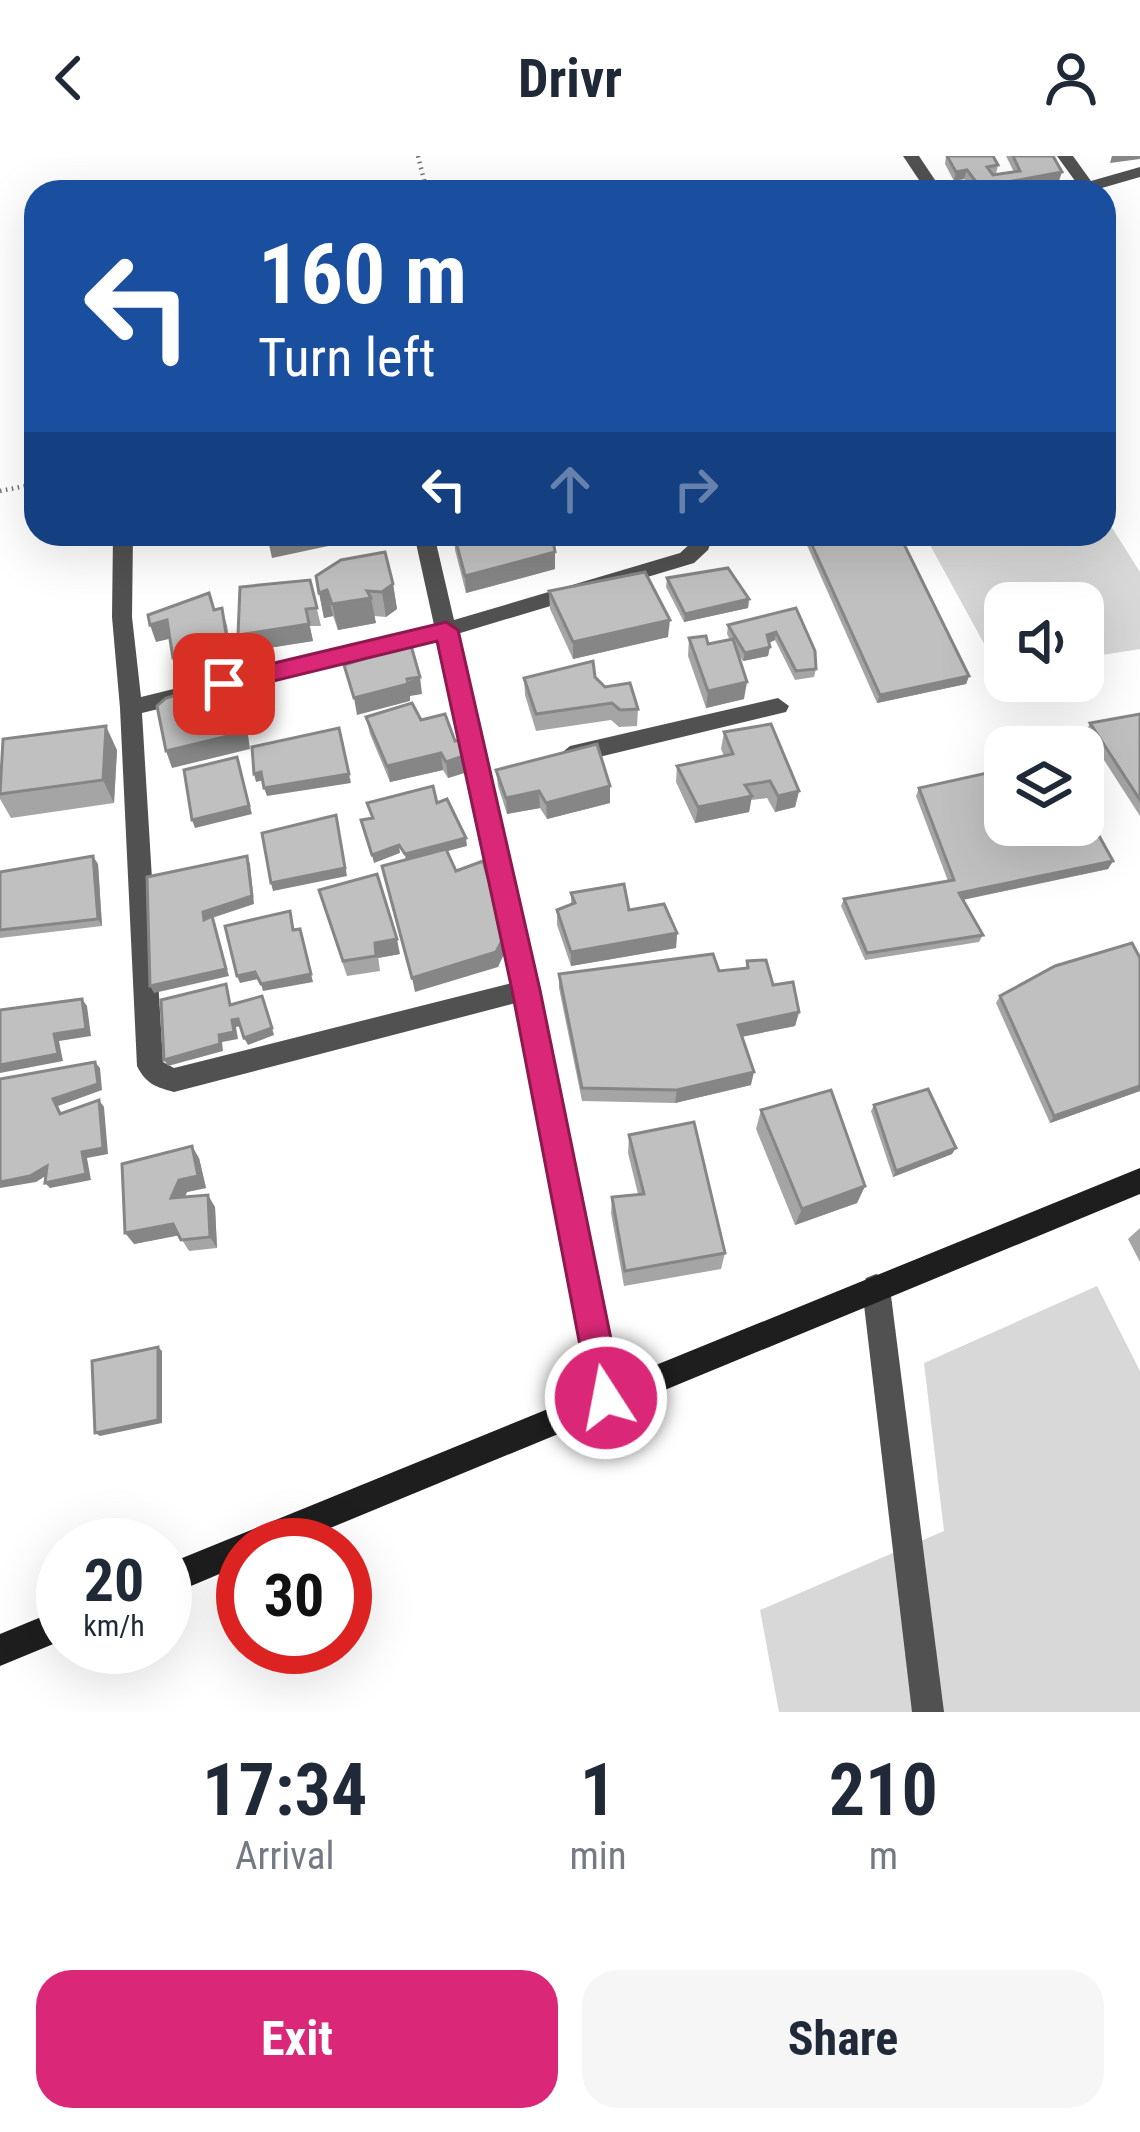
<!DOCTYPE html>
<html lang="en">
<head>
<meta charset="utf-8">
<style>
	body { margin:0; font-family:"Roboto Condensed",sans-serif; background:#f6f6f7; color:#1f2937; height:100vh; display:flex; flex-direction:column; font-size:45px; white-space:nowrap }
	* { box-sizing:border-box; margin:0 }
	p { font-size:39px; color:#747a83 }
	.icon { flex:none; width:66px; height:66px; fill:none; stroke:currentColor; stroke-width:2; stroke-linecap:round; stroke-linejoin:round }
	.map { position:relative; height:1556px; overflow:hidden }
	.sheet { display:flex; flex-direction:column; background:#fff; flex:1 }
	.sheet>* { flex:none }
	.top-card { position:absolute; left:24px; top:24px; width:1092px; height:366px; border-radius:36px; box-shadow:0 12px 48px #0002; background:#1a4fa0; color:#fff; overflow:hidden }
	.fabs { position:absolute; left:984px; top:426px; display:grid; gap:24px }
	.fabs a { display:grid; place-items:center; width:120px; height:120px; border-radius:24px; background:#fff; box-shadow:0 12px 48px #0002; font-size:60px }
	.speed { position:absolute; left:36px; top:1362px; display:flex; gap:24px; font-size:60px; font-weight:700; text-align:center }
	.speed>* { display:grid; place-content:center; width:156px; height:156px; border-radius:50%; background:#fff; box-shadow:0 12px 48px #0002; line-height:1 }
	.speed small { font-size:30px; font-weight:400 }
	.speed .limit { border:18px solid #d22; background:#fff; color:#111 }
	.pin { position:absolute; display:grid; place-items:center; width:102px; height:102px; color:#fff; margin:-51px; border-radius:24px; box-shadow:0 6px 18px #0006 }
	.me { position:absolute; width:132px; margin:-66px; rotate:349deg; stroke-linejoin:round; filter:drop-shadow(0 0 9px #0008) }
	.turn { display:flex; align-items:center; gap:42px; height:252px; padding:0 36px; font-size:54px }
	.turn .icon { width:156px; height:156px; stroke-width:2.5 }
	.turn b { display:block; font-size:84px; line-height:102px }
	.lanes { display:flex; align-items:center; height:114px; padding:0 36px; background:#0003; justify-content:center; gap:60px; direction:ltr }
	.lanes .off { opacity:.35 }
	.eta { display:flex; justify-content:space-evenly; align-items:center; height:204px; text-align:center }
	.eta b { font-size:72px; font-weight:700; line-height:84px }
	.primary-button { display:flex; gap:24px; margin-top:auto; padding:24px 36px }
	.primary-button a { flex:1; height:138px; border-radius:36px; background:#db2777; color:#fff; font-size:48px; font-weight:700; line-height:138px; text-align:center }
	.primary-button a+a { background:#f6f6f7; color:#1f2937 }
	header { display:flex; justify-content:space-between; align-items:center; height:156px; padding:0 36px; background:#fff; font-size:54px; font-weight:700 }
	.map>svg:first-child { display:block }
	.green { fill:#d8d8d8 }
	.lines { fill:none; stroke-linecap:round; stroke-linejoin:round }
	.path { stroke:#737373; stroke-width:4.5; stroke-dasharray:1.5 4.5; stroke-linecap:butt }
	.minor { fill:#515151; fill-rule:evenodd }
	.secondary { fill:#1e1e1e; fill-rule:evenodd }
	.wall { fill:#a5a5a5 }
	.shaded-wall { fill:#868686 }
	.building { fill:#c0c0c0; stroke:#868686; stroke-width:3 }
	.route { fill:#db2777; stroke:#8e194d; stroke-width:3 }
</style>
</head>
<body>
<header><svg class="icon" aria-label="back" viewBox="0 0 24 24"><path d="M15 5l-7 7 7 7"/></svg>Drivr<svg class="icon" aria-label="person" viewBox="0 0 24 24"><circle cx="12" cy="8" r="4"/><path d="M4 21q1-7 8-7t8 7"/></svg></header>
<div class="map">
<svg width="1140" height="1556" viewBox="0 0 1140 1556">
	<rect width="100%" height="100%" fill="#fff"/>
	<g class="green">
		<path d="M1104 359 1140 416V493L1083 502V447H1005V514L999 515 924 378H1104Z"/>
		<path d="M1097 1130 1140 1215V1556H779L760 1454 944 1375 924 1207Z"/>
	</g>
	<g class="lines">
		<g class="path">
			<path d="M418 0 427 36"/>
			<path d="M0 335 36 328"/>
		</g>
		<g class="minor">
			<path d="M903 0H919L943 36H927Z"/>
			<path d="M1057 0H1073L1091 25 1140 11V21L1088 36H1063L1078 29Z"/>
			<path d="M113 378H133L132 461 141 541 434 469 414 378H434L454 464 680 397 692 386 694 378H714L708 394 694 407 457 478 538 834 621 1242 616 1252 606 1257 596 1252 591 1242 516 847 174 936C156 931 146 928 137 910L120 552 112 461ZM437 484 512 827 174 912 163 906 142 557Z"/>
			<path d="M778 542 789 550 786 556 570 608 559 599 570 590Z"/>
			<path d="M876 1118 886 1122 890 1132 944 1556H912L862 1132 866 1122Z"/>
		</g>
		<g class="secondary">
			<path d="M1140 1012V1038L289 1389H243V1408L165 1441V1409Z"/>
			<path d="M63 1452V1484L0 1510V1478Z"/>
		</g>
	</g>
	<g class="wall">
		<path d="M946 0 998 9 996 18 1014 16 1006 0H1053L1059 25 1001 36H975L964 23 954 25 945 8Z"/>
		<path d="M454 378 555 396V413L466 437 455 394Z"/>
		<path d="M802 378H899L969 520 966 528 877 547Z"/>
		<path d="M316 420 393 428 397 453 386 461 374 460 376 467 338 474 333 460 324 462Z"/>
		<path d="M667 422 749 443 748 452 684 466 666 431Z"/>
		<path d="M310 424 321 470H310L313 485 243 496 238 479Z"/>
		<path d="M549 435 668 481 573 503 550 453Z"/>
		<path d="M796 452 816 513 814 521 795 524 775 484 769 487 768 500 743 505 737 496 744 543 706 552 688 500 689 482 708 488 730 484 727 478 728 469Z"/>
		<path d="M595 521 605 531 638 553 637 570 619 571 611 564 536 575 525 539 524 522Z"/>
		<path d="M1140 558V660L1086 576 1090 567Z"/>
		<path d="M366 561 421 564 472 597 474 614 448 622 443 614 390 626 370 578Z"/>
		<path d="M724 576 799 635 795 651 775 656 767 642 751 644 749 656 695 667 676 626 677 610 724 600 721 593Z"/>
		<path d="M117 594 114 647 11 662 0 643V615Z"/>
		<path d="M496 614 610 630V647L547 663 540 652 507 658 498 630Z"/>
		<path d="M919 632 1113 705 1108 713 963 744 983 779 979 786 865 804 841 750 844 743 948 725 916 640Z"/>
		<path d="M98 708 102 770 0 782V716Z"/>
		<path d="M571 737 629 754 677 777 676 792 571 810 557 769V754L571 748Z"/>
		<path d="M323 749 400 798 378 802 380 815 347 820Z"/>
		<path d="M1140 802V935L1050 967 996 847 1000 840Z"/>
		<path d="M747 805 799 856 795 870 742 881 751 929 675 947 582 945 559 832V818L719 815 746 812Z"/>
		<path d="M874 949 952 998 893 1021 871 955Z"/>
		<path d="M761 954 865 1030 857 1047 795 1069 756 973Z"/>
		<path d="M629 979 725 1097 721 1113 624 1130 611 1057 612 1041 638 1038 628 997Z"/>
		<path d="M199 1002 206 1032 187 1036 185 1041 215 1051 217 1092 189 1095 179 1079 134 1088Z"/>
		<path d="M1140 1072V1106L1128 1083Z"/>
	</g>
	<g class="shaded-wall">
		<path d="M1112 0H1140V3L1110 7Z"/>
		<path d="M967 14 964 23 954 25 956 16Z"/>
		<path d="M1062 16 1059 25 1001 36H979L980 31Z"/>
		<path d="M297 378H346L347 386 272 402 268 384Z"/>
		<path d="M581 378H601L581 383Z"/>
		<path d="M555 396V413L466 437 465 420Z"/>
		<path d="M393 428 397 453 386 461 382 436Z"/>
		<path d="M327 434 333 460 324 462 319 437Z"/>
		<path d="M371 442 376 467 338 474 332 448Z"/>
		<path d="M749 443 748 452 684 466 685 458Z"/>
		<path d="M222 452 227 470 233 509 179 519 173 502Z"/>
		<path d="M167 464 173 482 156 486 150 469Z"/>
		<path d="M670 464 668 481 573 503V486Z"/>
		<path d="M309 468 313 485 243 496 238 479Z"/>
		<path d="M776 476 775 484 766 488 767 479Z"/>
		<path d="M770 491 768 500 743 505 745 497Z"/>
		<path d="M969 520 966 528 877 547 880 539Z"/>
		<path d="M420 521 422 538 410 540V545L357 559 354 542Z"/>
		<path d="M747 526 744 543 706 552 708 535Z"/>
		<path d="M238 533 244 550 250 593 172 612 166 595Z"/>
		<path d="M106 570 117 594 114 647 103 624Z"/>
		<path d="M441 597 443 614 390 626 387 610Z"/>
		<path d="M472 597 474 614 448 622 446 606Z"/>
		<path d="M237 601 252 658 195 672 192 664Z"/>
		<path d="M261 616 264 624 256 626 254 618Z"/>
		<path d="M349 618 351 627 267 640 264 632Z"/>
		<path d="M610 630V647L547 663 546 647Z"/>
		<path d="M539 635 540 652 507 658 506 642Z"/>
		<path d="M799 635 795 651 775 656 778 640Z"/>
		<path d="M752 640 749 656 695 667 698 651Z"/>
		<path d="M336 659 347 720 273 735 271 727Z"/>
		<path d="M466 682 467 690 406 706 405 698Z"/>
		<path d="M399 689 400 697 374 707 372 699Z"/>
		<path d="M93 700 98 708 102 770 98 763Z"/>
		<path d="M247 700 250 708 254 748 212 762 229 820 154 837 150 830 204 764 203 756Z"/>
		<path d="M1113 705 1108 713 956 745 959 737Z"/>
		<path d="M677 777 676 792 571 810V796Z"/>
		<path d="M505 779 506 794 498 811 415 836 412 822Z"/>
		<path d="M302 781 313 826 263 835 261 828Z"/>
		<path d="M397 783 400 798 378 802 380 815 375 787Z"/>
		<path d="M255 816 258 823 240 827 237 820Z"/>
		<path d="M82 843 87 850 91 880 59 885 63 905 0 917V909Z"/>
		<path d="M265 847 274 879 248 889 244 882Z"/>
		<path d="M799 856 795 870 735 882 738 869Z"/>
		<path d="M238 863 241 870 236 871 238 883 222 886 223 895 168 910 164 904 219 879 232 864Z"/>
		<path d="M95 906 100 912 102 934 58 950 65 964 53 943Z"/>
		<path d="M754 916 751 929 675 947 677 934Z"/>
		<path d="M1140 930V935L1050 967 1054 960Z"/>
		<path d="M99 944 104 951 108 998 87 1002 91 1024 50 1032 45 1027 82 996Z"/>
		<path d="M192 990 199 1002 206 1032 187 1036 179 1053 171 1042Z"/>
		<path d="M956 992 952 998 893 1021 896 1015Z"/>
		<path d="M47 1010 52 1016 36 1026 0 1032V1026Z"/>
		<path d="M865 1030 857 1047 795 1069 802 1053Z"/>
		<path d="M208 1039 215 1051 217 1092 210 1081Z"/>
		<path d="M173 1068 181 1079 134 1088 125 1077Z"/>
		<path d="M158 1191 162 1195V1267L100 1280 95 1277Z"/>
	</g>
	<g class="building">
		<path d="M947 0H993L998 9 987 11 993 19 1020 15 1013 0H1053L1062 16 980 31 967 14 956 16Z"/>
		<path d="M266 378H297L268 384Z"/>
		<path d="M454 378H552L555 396 465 420Z"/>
		<path d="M807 378H899L969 520 880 539Z"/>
		<path d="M385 396 393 428 382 436 367 435 371 442 332 448 327 434 319 437 316 420 341 404Z"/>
		<path d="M728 412 749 443 685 458 667 422Z"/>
		<path d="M645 416 670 464 573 486 549 435Z"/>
		<path d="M310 424 317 452 306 453 309 468 238 479 240 431Z"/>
		<path d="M209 437 214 454 222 452 228 491 173 502 167 464 150 469 148 459Z"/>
		<path d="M796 452 815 495 816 513 796 515 776 476 767 479 770 491 745 497 728 469Z"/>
		<path d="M706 480 708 488 733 483 747 526 708 535 689 482Z"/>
		<path d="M410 486 420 521 407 523 408 528 354 542 344 509 363 503 360 496Z"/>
		<path d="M593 505 595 521 605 531 630 527 638 553 620 554 612 547 536 558 524 522Z"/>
		<path d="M205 531 207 539 238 533 245 576 166 595 157 550 166 542Z"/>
		<path d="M412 547 421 564 445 558 455 585 466 583 472 597 446 606 441 597 387 610 366 561Z"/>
		<path d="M1140 558V644L1090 567Z"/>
		<path d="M771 568 799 635 778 640 770 625 745 629 752 640 698 651 677 610 733 598 724 576Z"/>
		<path d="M106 570 103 624 0 638 3 583Z"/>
		<path d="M339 572 349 618 264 632 261 616 254 618 252 591Z"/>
		<path d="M597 588 610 630 546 647 539 635 506 642 496 614Z"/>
		<path d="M237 601 249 650 192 664 184 614Z"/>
		<path d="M1005 613V669H1083V651L1113 705 959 737 983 779 867 797 844 743 954 724 919 632Z"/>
		<path d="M433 630 437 647 447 643 466 682 405 698 399 689 372 699 361 664 373 662 367 647Z"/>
		<path d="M336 659 345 712 271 727 262 677Z"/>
		<path d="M446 693 456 715 483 705 505 779 496 796 412 822 382 710Z"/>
		<path d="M93 700 98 763 0 774V716Z"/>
		<path d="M247 700 252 740 203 756 204 764 212 760 226 813 150 830 147 721Z"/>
		<path d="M377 718 397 783 375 787 376 800 343 805 319 734Z"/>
		<path d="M624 728 629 754 664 748 677 777 571 796 557 754 575 747 571 737Z"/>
		<path d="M290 755 293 774 300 773 311 818 261 828 255 816 237 820 225 770Z"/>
		<path d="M1132 787 1140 802V930L1054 960 1000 840 1055 810Z"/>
		<path d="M713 798 719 815 748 812 747 805 766 804 773 829 793 826 799 856 738 869 754 916 677 934 582 932 559 818Z"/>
		<path d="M226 828 230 849 262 840 272 872 244 882 238 863 232 864 234 876 219 879 220 888 164 904 161 844Z"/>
		<path d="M82 843 86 873 54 878 58 898 0 909V854Z"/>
		<path d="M95 906 98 928 53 943 60 958 99 944 103 992 82 996 86 1018 45 1027 47 1010 30 1020 0 1026V923Z"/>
		<path d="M928 933 956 992 896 1015 874 949Z"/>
		<path d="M831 934 865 1030 802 1053 761 954Z"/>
		<path d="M694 966 725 1097 625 1115 612 1041 644 1038 629 979Z"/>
		<path d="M192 990 198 1020 179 1024 171 1042 208 1039 210 1081 181 1084 173 1068 125 1077 122 1008Z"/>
		<path d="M158 1191V1264L95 1277 92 1205Z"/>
	</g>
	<path class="route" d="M446 466 458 474 540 834 623 1242 618 1253 606 1258 595 1253 590 1242 512 834 437 485 224 537 211 528 224 519Z"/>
</svg>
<div class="fabs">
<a><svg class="icon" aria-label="sound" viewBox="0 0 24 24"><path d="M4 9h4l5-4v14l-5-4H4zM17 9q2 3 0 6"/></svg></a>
<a><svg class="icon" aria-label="layers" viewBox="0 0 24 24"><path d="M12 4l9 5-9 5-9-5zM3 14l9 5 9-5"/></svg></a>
</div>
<div class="speed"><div>20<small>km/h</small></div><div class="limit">30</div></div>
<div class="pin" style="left:224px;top:528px;background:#d93025"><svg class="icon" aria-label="arrive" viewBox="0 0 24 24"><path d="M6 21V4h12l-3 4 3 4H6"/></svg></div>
<svg class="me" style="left:606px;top:1242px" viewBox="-20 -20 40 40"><circle r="17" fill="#db2777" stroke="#fff" stroke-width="3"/><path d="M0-11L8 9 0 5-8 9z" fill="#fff"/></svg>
<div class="top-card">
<div class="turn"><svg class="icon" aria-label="left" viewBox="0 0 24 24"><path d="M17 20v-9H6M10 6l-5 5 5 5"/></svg><div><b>160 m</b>Turn left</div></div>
<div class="lanes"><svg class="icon" aria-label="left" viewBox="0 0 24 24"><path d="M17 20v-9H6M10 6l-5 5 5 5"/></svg><svg class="icon off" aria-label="ahead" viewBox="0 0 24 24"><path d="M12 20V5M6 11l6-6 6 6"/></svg><svg class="icon off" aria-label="right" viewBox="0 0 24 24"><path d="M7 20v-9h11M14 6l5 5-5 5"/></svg></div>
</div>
</div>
<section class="sheet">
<div class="eta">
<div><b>17:34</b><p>Arrival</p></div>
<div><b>1</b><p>min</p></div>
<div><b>210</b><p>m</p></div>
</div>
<div class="primary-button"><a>Exit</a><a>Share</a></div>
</section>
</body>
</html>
